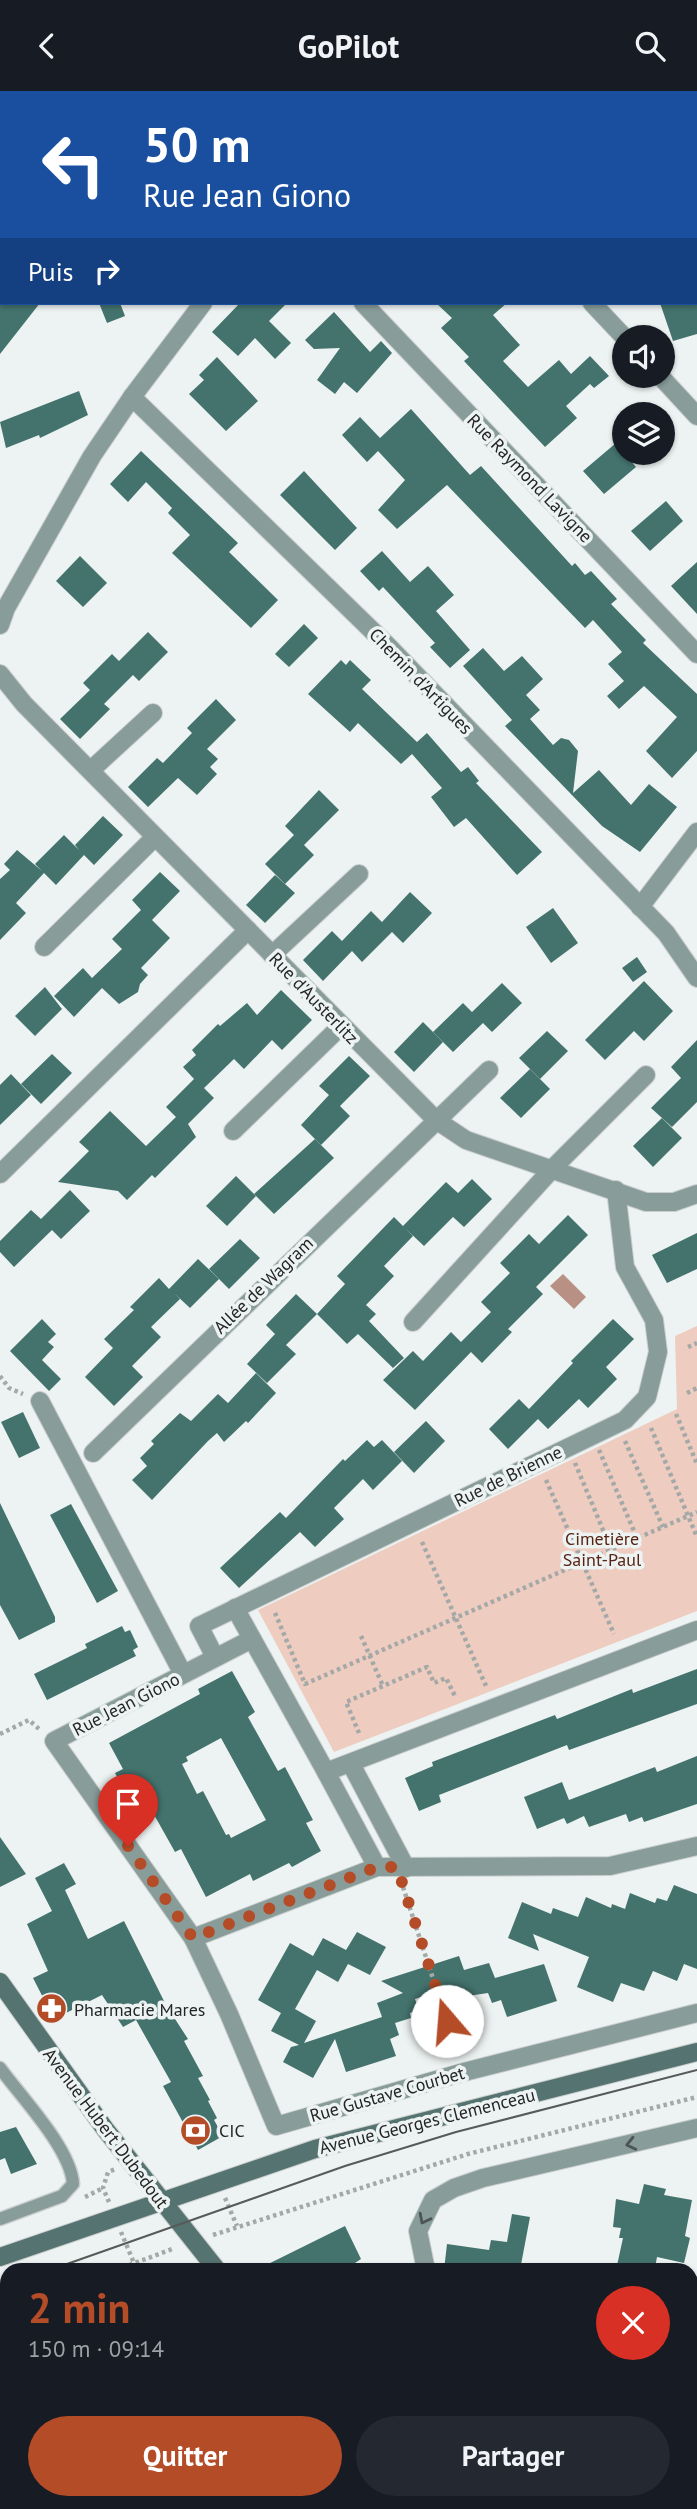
<!DOCTYPE html>
<html lang="fr">
<head>
<meta charset="utf-8">
<style>
	body { margin:0; font-family:"PT Sans",sans-serif; background:#242831; color:#f1f3f6; height:100vh; display:flex; flex-direction:column; font-size:26px; white-space:nowrap }
	* { box-sizing:border-box; margin:0 }
	p { font-size:23px; color:#9ea1a6 }
	.icon { flex:none; width:38px; height:38px; fill:none; stroke:currentColor; stroke-width:2; stroke-linecap:round; stroke-linejoin:round }
	.map { position:relative; flex:1; overflow:hidden }
	.drawer { position:absolute; left:0px; top:2172px; width:698px; height:247px; display:flex; flex-direction:column; background:#171b24; border-radius:21px 21px 0 0; box-shadow:0 2px 5px #0004 }
	.drawer>* { flex:none }
	.banner { position:absolute; left:0px; top:0px; width:698px; height:214px; box-shadow:0 2px 5px #0004; background:#1a4fa0; color:#fff; overflow:hidden }
	.controls { position:absolute; left:612px; top:234px; display:grid; gap:14px }
	.controls a { display:grid; place-items:center; width:63px; height:63px; border-radius:50%; background:#171b24; box-shadow:0 2px 5px #0004; font-size:35px }
	.pin { position:absolute; display:grid; place-items:center; width:60px; height:60px; color:#fff; margin:-72px -30px; border-radius:50% 50% 50% 0; rotate:-45deg; box-shadow:0 0 7px #0007 }
	.pin .icon { rotate:45deg }
	.me { position:absolute; width:77px; margin:-38px; rotate:342deg; stroke-linejoin:round; filter:drop-shadow(0 0 5px #0008) }
	.turn { display:flex; align-items:center; gap:24px; height:147px; padding:0 28px; font-size:32px }
	.turn .icon { width:91px; height:91px; stroke-width:2.5 }
	.turn b { display:block; font-size:49px; line-height:60px }
	.then { display:flex; align-items:center; height:66px; padding:0 28px; background:#0003; gap:14px; font-size:26px }
	.round { display:grid; place-items:center; flex:none; width:74px; height:74px; border-radius:37px; background:#242831 }
	.overview { display:flex; align-items:center; justify-content:space-between; height:119px; padding:0 28px }
	h1 { font-size:42px; font-weight:600; line-height:52px; color:#b44c28 }
	.action { display:flex; gap:14px; margin-top:auto; padding:14px 28px }
	.action a { flex:1; height:80px; border-radius:42px; background:#b44c28; color:#fff; font-size:28px; font-weight:600; line-height:80px; text-align:center }
	.action a+a { background:#242831; color:#f1f3f6 }
	header { display:flex; justify-content:space-between; align-items:center; height:91px; padding:0 28px; background:#171b24; font-size:32px; font-weight:600 }
	.map>svg:first-child { display:block }
	.green { fill:#eeccc0 }
	.water { fill:#b99184 }
	.building { fill:#44736e; fill-rule:evenodd }
	.lines { fill:none; stroke-linecap:round; stroke-linejoin:round }
	.lane-casing { stroke:#c9cecd; stroke-width:15 }
	.street-casing { stroke:#c9cecd; stroke-width:20 }
	.secondary-casing { stroke:#c9cecd; stroke-width:20 }
	.path { stroke:#a4a9a8; stroke-width:4.5; stroke-dasharray:3.5 3.5; stroke-linecap:butt }
	.lane { stroke:#889c99; stroke-width:12 }
	.street { stroke:#889c99; stroke-width:18 }
	.secondary { stroke:#557370; stroke-width:18 }
	.tram { stroke:#575a59; stroke-width:2 }
	.oneway { stroke:#4c5554 }
	.route { stroke:#b44c28; stroke-width:12; stroke-dasharray:0 21.6 }
	.labels { text-anchor:middle; dominant-baseline:central; stroke-width:7; stroke-linejoin:round; paint-order:stroke }
	.street-label { font-size:18px; fill:#242626; stroke:#edf3f2 }
	.park-label { font-size:18px; fill:#572312; stroke:#edf3f2 }
	.poi-label { font-size:18px; fill:#242626; stroke:#edf3f2; text-anchor:start }
</style>
</head>
<body>
<header><svg class="icon" aria-label="back" viewBox="0 0 24 24"><path d="M15 5l-7 7 7 7"/></svg>GoPilot<svg class="icon" aria-label="search" viewBox="0 0 24 24"><circle cx="10" cy="10" r="6"/><path d="M15 15l6 6"/></svg></header>
<div class="map">
<svg width="697" height="2418" viewBox="0 0 697 2418">
	<rect width="100%" height="100%" fill="#edf3f2"/>
	<path class="green" d="M697 1235V1520L334 1661 258 1519 677 1318 675 1245Z"/>
	<path class="water" d="M563 1183 586 1206 574 1218 550 1195Z"/>
	<g class="building">
		<path d="M0 212H40L0 263Z"/>
		<path d="M99 212H120L125 225 107 232Z"/>
		<path d="M240 212H287L269 230 291 252 275 268 255 247 238 265 212 241Z"/>
		<path d="M436 212H507L493 224 520 254 503 270 528 296 559 269 571 283 590 265 609 285 594 297 590 293 566 315 577 327 545 356 464 270 469 266 441 237 452 227Z"/>
		<path d="M660 212H697V243L673 250Z"/>
		<path d="M334 221 370 261 381 250 392 262 357 302 344 291 335 303 317 289 340 257 314 258 305 249Z"/>
		<path d="M217 266 258 310 226 340 189 303 204 289 199 284Z"/>
		<path d="M79 300 88 324 40 347 39 344 6 357 0 331Z"/>
		<path d="M411 318 470 384 481 375 572 475 575 472 585 484 591 480 617 508 611 513 646 549 643 552 697 603V660L672 687 646 660 677 626 644 595 619 618 607 605 624 590 608 573 622 561 593 529 585 537 447 394 397 438 378 419 405 389 378 360 367 371 342 344 360 326 380 347Z"/>
		<path d="M616 352 636 376 604 403 583 380Z"/>
		<path d="M141 360 238 452 229 461 278 509 251 537 172 462 190 444 168 422 172 417 146 391 128 411 110 393Z"/>
		<path d="M304 380 357 437 335 459 280 404Z"/>
		<path d="M666 410 683 430 650 460 631 440Z"/>
		<path d="M382 460 410 491 428 475 454 504 436 520 470 559 450 577 430 556 435 552 383 496 379 500 360 480Z"/>
		<path d="M80 465 107 492 83 516 56 490Z"/>
		<path d="M697 471V523L671 495Z"/>
		<path d="M304 533 318 547 289 576 275 563Z"/>
		<path d="M148 541 168 561 139 590 133 584 104 613 110 618 80 648 60 628 90 599 83 592 112 563 119 570Z"/>
		<path d="M483 557 504 580 522 565 543 588 526 604 540 619 530 628 553 654 561 647 569 649 578 660 573 702 599 679 631 714 649 693 677 716 640 761 602 735 505 635 512 629 463 575Z"/>
		<path d="M341 569 346 574 350 569 371 589 362 598 417 651 427 642 461 681 468 676 479 690 476 692 542 761 517 784 466 727 454 736 431 706 442 697 412 663 401 673 358 632 350 641 308 603Z"/>
		<path d="M216 608 236 629 207 658 218 668 210 676 217 683 197 704 178 687 148 716 128 696 157 667 163 672 192 642 187 637Z"/>
		<path d="M319 699 339 719 304 754 314 764 285 793 265 773 294 744 298 748 285 735Z"/>
		<path d="M103 725 123 744 94 774 84 764 56 794 44 782 16 812 26 822 0 849V788L10 779 4 773 17 759 42 780 35 773 64 744 79 759 75 754Z"/>
		<path d="M160 781 180 800 152 829 170 847 141 877 148 884 140 893 138 901 119 913 102 897 74 926 54 905 83 877 92 887 122 858 112 848 141 819 132 809Z"/>
		<path d="M275 784 295 802 265 832 246 814Z"/>
		<path d="M410 801 432 822 403 852 392 841 362 871 352 860 323 890 303 869 332 840 342 850 371 820 382 831Z"/>
		<path d="M553 817 578 852 551 872 526 836Z"/>
		<path d="M637 866 647 881 633 891 622 877Z"/>
		<path d="M644 890 673 920 644 950 634 940 605 969 585 949Z"/>
		<path d="M502 892 522 912 492 941 483 932 453 961 433 941 463 912 472 921Z"/>
		<path d="M45 896 62 918 35 945 15 925Z"/>
		<path d="M281 899 312 929 282 959 272 949 244 978 234 968 204 997 214 1007 188 1033 196 1046 155 1087 152 1084 127 1109 118 1100 58 1091 89 1060 79 1051 110 1020 146 1055 176 1026 166 1016 194 988 183 976 196 964 192 959 218 933 220 935 247 912 257 924Z"/>
		<path d="M423 931 443 951 414 981 394 961Z"/>
		<path d="M547 940 568 960 540 988 519 967Z"/>
		<path d="M697 949V1011L672 1036 651 1017 681 987 671 976Z"/>
		<path d="M52 963 72 982 41 1013 21 993Z"/>
		<path d="M349 965 370 985 340 1015 350 1025 321 1054 301 1034 329 1004 319 995Z"/>
		<path d="M530 978 550 998 521 1027 500 1007Z"/>
		<path d="M11 983 31 1004 0 1034V994Z"/>
		<path d="M662 1027 682 1047 653 1076 633 1055Z"/>
		<path d="M315 1048 334 1067 274 1123 254 1103Z"/>
		<path d="M236 1085 256 1105 227 1135 206 1115Z"/>
		<path d="M472 1088 492 1108 464 1136 453 1126 424 1155 406 1138 413 1145 384 1175 394 1185 366 1214 376 1223 369 1230 404 1267 393 1277 358 1243 347 1253 317 1223 286 1254 296 1263 267 1292 247 1273 275 1243 281 1249 266 1234 296 1203 317 1223 345 1193 337 1185 394 1126 403 1135 446 1091 458 1102Z"/>
		<path d="M70 1099 90 1120 61 1148 52 1139 14 1176 0 1161V1150L31 1119 41 1128Z"/>
		<path d="M568 1124 588 1144 536 1196 543 1203 508 1238 512 1241 482 1272 471 1261 415 1319 383 1289 413 1260 423 1270 451 1241 461 1251 491 1221 481 1211 510 1182 500 1172 529 1143 539 1153Z"/>
		<path d="M697 1142V1178L667 1192 652 1164Z"/>
		<path d="M240 1148 260 1167 229 1198 209 1178Z"/>
		<path d="M198 1168 219 1188 190 1217 175 1203 180 1208 151 1236 161 1246 132 1275 143 1286 114 1315 85 1286 113 1257 104 1248 134 1219 130 1216 159 1187 169 1198Z"/>
		<path d="M42 1228 56 1243 48 1251 54 1256 42 1269 61 1288 49 1300 10 1260Z"/>
		<path d="M613 1228 634 1248 606 1276 617 1288 588 1317 579 1308 548 1338 538 1328 508 1358 489 1338 519 1308 529 1318 573 1272 571 1270Z"/>
		<path d="M256 1282 276 1302 248 1332 246 1330 224 1351 217 1342 208 1350 152 1409 132 1389 147 1375 140 1367 154 1353 151 1350 180 1322 191 1330 218 1303 228 1312Z"/>
		<path d="M23 1321 40 1357 19 1367 1 1331Z"/>
		<path d="M426 1330 445 1350 414 1382 394 1361Z"/>
		<path d="M367 1349 374 1356 382 1349 402 1370 373 1399 363 1388 334 1417 344 1428 315 1456 300 1441 239 1497 220 1477 280 1421 286 1427 343 1368 345 1370Z"/>
		<path d="M0 1412 55 1526V1531L19 1549 0 1514Z"/>
		<path d="M71 1413 118 1500 97 1512 50 1424Z"/>
		<path d="M122 1535 125 1541 130 1539 138 1556 133 1559 136 1565 47 1609 34 1583 87 1557 85 1553Z"/>
		<path d="M697 1578V1613L569 1659 567 1654 439 1704 441 1711 419 1720 405 1687 433 1675 432 1671 555 1624 557 1628 632 1598 633 1602Z"/>
		<path d="M232 1580 255 1621 248 1626 278 1680 285 1676 313 1729 306 1732 321 1760 292 1776 289 1772 253 1790 250 1783 206 1806 181 1758 175 1761 139 1697 127 1704 115 1682 123 1678 109 1652 200 1603 198 1598ZM221 1647 266 1729 231 1747 229 1743 226 1744 203 1700 197 1703 182 1673 188 1670 186 1666Z"/>
		<path d="M697 1665V1713L644 1731 642 1726 629 1731 626 1723 589 1736 584 1725 567 1733 564 1727 537 1738 524 1706 562 1691 569 1709 655 1676 657 1681Z"/>
		<path d="M0 1746 26 1783 0 1796Z"/>
		<path d="M64 1772 76 1793 65 1799 88 1848 124 1830 166 1914 188 1948 184 1950 203 1985 198 1987 210 2009 208 2010 217 2027 214 2029 223 2045 198 2059 163 1995 171 1991 136 1929 123 1936 102 1904 54 1928 33 1887 48 1880 27 1833 52 1820 35 1787Z"/>
		<path d="M674 1794 697 1803V1878L684 1873 677 1890 653 1880 644 1900 621 1892 613 1911 577 1896 589 1866 533 1843 539 1860 508 1847 522 1811 551 1823 553 1817 578 1826 586 1806 611 1817 612 1813 625 1818 630 1802 655 1812 657 1807 667 1810Z"/>
		<path d="M357 1841 386 1856 370 1884 348 1873 338 1891 317 1879 295 1918 316 1930 304 1952 382 1926 377 1912 403 1902 381 1890 459 1865 464 1879 489 1872 495 1887 544 1873 557 1910 507 1926 501 1909 492 1912 488 1902 461 1906 457 1895 415 1908 419 1919 410 1922 411 1927 395 1932 399 1944 390 1948 396 1965 346 1981 335 1948 313 1987 283 1971 291 1956 299 1954 271 1940 281 1922 258 1909 290 1852 313 1865 323 1847 346 1859Z"/>
		<path d="M16 2036 37 2073 11 2083 5 2067 0 2069V2041Z"/>
		<path d="M644 2093 666 2098 664 2104 692 2109 685 2145 690 2147 684 2172 657 2166 655 2177 616 2179 623 2147H619L621 2137 613 2136 616 2108 639 2113Z"/>
		<path d="M512 2123 530 2126 520 2179H444L447 2153 489 2159 491 2149 507 2151Z"/>
		<path d="M345 2135 361 2168 355 2172 358 2179H256Z"/>
	</g>
	<g class="lines">
		<defs>
			<path id="lane" d="M0 1977C22 2007 71 2058 73 2093L62 2105 0 2128"/>
			<g id="street">
				<path d="M576 0 578 2"/>
				<path d="M354 2 355 0"/>
				<path d="M363 212 697 563"/>
				<path d="M592 212 625 247"/>
				<path d="M660 285 697 325"/>
				<path d="M132 306 389 556 666 842 697 887"/>
				<path d="M0 534 6 517 92 365 132 306 203 212"/>
				<path d="M0 583 24 613 436 1029 466 1049 646 1111H674L697 1103"/>
				<path d="M91 679 153 622"/>
				<path d="M640 816 697 741"/>
				<path d="M44 856 155 746"/>
				<path d="M272 864 359 783"/>
				<path d="M233 1040 340 936"/>
				<path d="M0 1083 248 839"/>
				<path d="M413 1231 553 1077 646 984"/>
				<path d="M40 1310 183 1583"/>
				<path d="M93 1362 489 979"/>
				<path d="M235 1517 326 1681"/>
				<path d="M252 1548 54 1650 193 1847 377 1776 610 1775 697 1755"/>
				<path d="M215 1566 199 1535 625 1329 647 1306 658 1261 654 1229 625 1176 616 1099"/>
				<path d="M351 1673 406 1777"/>
				<path d="M377 1776 326 1681 697 1539"/>
				<path d="M193 1847 229 1923 276 2035 464 1981 697 1922"/>
				<path d="M426 2179 418 2140 433 2109 454 2097 483 2087 697 2037"/>
				<path d="M691 2197 697 2195"/>
				<path d="M0 2360 7 2357"/>
				<path d="M313 2412 315 2418"/>
				<path d="M504 2412 506 2418"/>
			</g>
			<g id="secondary">
				<path d="M0 1891 105 2038 217 2179"/>
				<path d="M0 2166 315 2058 697 1961"/>
				<path d="M421 2412 426 2418"/>
			</g>
		</defs>
		<use href="#lane" class="lane-casing"/>
		<use href="#street" class="street-casing"/>
		<use href="#secondary" class="secondary-casing"/>
		<g class="path">
			<path d="M672 2 681 0"/>
			<path d="M696 106 697 105"/>
			<path d="M696 140 697 141"/>
			<path d="M0 174 2 171"/>
			<path d="M688 1256 697 1252"/>
			<path d="M0 1285 9 1297 23 1303"/>
			<path d="M687 1302 697 1297"/>
			<path d="M676 1323 697 1373"/>
			<path d="M651 1337 697 1446"/>
			<path d="M625 1350 663 1436"/>
			<path d="M599 1359 637 1447"/>
			<path d="M575 1372 611 1458"/>
			<path d="M546 1389 614 1543"/>
			<path d="M422 1451 486 1595"/>
			<path d="M275 1522 305 1593 697 1421"/>
			<path d="M361 1545 383 1595"/>
			<path d="M359 1642 346 1611 427 1576 434 1592 446 1587 456 1607"/>
			<path d="M0 1643 29 1629 39 1638"/>
			<path d="M403 1796 458 1964"/>
			<path d="M85 2106 103 2097"/>
			<path d="M225 2107 237 2135"/>
			<path d="M109 2111 103 2097 108 2081 116 2078"/>
			<path d="M121 2141 134 2172"/>
			<path d="M213 2144 468 2063 697 2006"/>
			<path d="M116 2179 175 2157"/>
			<path d="M0 2221 7 2218"/>
			<path d="M691 2299 697 2297"/>
			<path d="M691 2351 697 2350"/>
			<path d="M216 2412 220 2418"/>
			<path d="M625 2412 627 2418"/>
			<path d="M74 2413 105 2412"/>
			<path d="M147 2418 150 2412"/>
			<path d="M651 2418 652 2412"/>
		</g>
		<use href="#lane" class="lane"/>
		<use href="#street" class="street"/>
		<use href="#secondary" class="secondary"/>
		<g class="tram">
			<path d="M50 2179 345 2075 456 2041 697 1979"/>
			<path d="M0 2206 7 2204"/>
		</g>
	</g>
	<defs><path id="oneway-chevron" d="M-2-3.5L2.5 0L-2 3.5" fill="none" stroke-width="1.6" stroke-linecap="round" stroke-linejoin="round" transform="scale(1.75)"/></defs>
	<g class="oneway">
		<use href="#oneway-chevron" transform="translate(631 2053) rotate(167)"/>
		<use href="#oneway-chevron" transform="translate(424 2128) rotate(117)"/>
	</g>
	<g class="lines">
		<path class="route" d="M128 1755 193 1847 377 1776H397L447 1930"/>
	</g>
	<defs>
		<symbol id="pharmacy-disc" viewBox="-11 -11 22 22"><circle r="9.5" fill="#b44c28" stroke="#edf3f2"/><path d="M-2-6h4v4h4v4h-4v4h-4v-4h-4v-4h4Z" fill="#fff"/></symbol>
		<symbol id="bank-disc" viewBox="-11 -11 22 22"><circle r="9.5" fill="#b44c28" stroke="#edf3f2"/><path d="M-6-4H6V4H-6ZM0-2.3a2.3 2.3 0 1 0 0 4.6a2.3 2.3 0 1 0 0-4.6Z" fill="#fff"/></symbol>
	</defs>
	<g fill-rule="evenodd">
		<use href="#pharmacy-disc" x="34" y="1900" width="35" height="35"/>
		<use href="#bank-disc" x="178" y="2022" width="35" height="35"/>
	</g>
	<g class="labels">
		<g class="street-label">
			<text transform="translate(530 387) rotate(46)">Rue Raymond Lavigne</text>
			<text transform="translate(421 590) rotate(46)">Chemin d'Artigues</text>
			<text transform="translate(314 907) rotate(46)">Rue d'Austerlitz</text>
			<text transform="translate(263 1194) rotate(-44)">Allée de Wagram</text>
			<text transform="translate(508 1385) rotate(-26)">Rue de Brienne</text>
			<text transform="translate(126 1613) rotate(-27)">Rue Jean Giono</text>
			<text transform="translate(387 2003) rotate(-16)">Rue Gustave Courbet</text>
			<text transform="translate(427 2030) rotate(-14)">Avenue Georges Clemenceau</text>
			<text transform="translate(106 2037) rotate(53)">Avenue Hubert Dubedout</text>
		</g>
		<g class="park-label">
			<text x="602" y="1447">Cimetière<tspan x="602" dy="21">Saint-Paul</tspan></text>
		</g>
		<g class="poi-label">
			<text x="74" y="1918">Pharmacie Mares</text>
			<text x="219" y="2039">CIC</text>
		</g>
	</g>
</svg>
<div class="controls">
<a><svg class="icon" aria-label="sound" viewBox="0 0 24 24"><path d="M4 9h4l5-4v14l-5-4H4zM17 9q2 3 0 6"/></svg></a>
<a><svg class="icon" aria-label="layers" viewBox="0 0 24 24"><path d="M12 4l9 5-9 5-9-5zM3 14l9 5 9-5"/></svg></a>
</div>
<div class="pin" style="left:128px;top:1755px;background:#d93025"><svg class="icon" aria-label="arrive" viewBox="0 0 24 24"><path d="M6 21V4h12l-3 4 3 4H6"/></svg></div>
<svg class="me" style="left:447px;top:1930px" viewBox="-20 -20 40 40"><circle r="19" fill="#fff"/><path d="M0-13L10 11 0 6-10 11z" fill="#b44c28"/></svg>
<div class="banner">
<div class="turn"><svg class="icon" aria-label="left" viewBox="0 0 24 24"><path d="M17 20v-9H6M10 6l-5 5 5 5"/></svg><div><b>50 m</b>Rue Jean Giono</div></div>
<div class="then">Puis<svg class="icon" aria-label="right" viewBox="0 0 24 24"><path d="M7 20v-9h11M14 6l5 5-5 5"/></svg></div>
</div>
<section class="drawer">
<div class="overview"><div><h1>2 min</h1><p>150 m · 09:14</p></div><a class="round" style="background:#d93025;color:#fff"><svg class="icon" aria-label="close" viewBox="0 0 24 24"><path d="M6 6l12 12M18 6L6 18"/></svg></a></div>
<div class="action"><a>Quitter</a><a>Partager</a></div>
</section>
</div>
</body>
</html>
